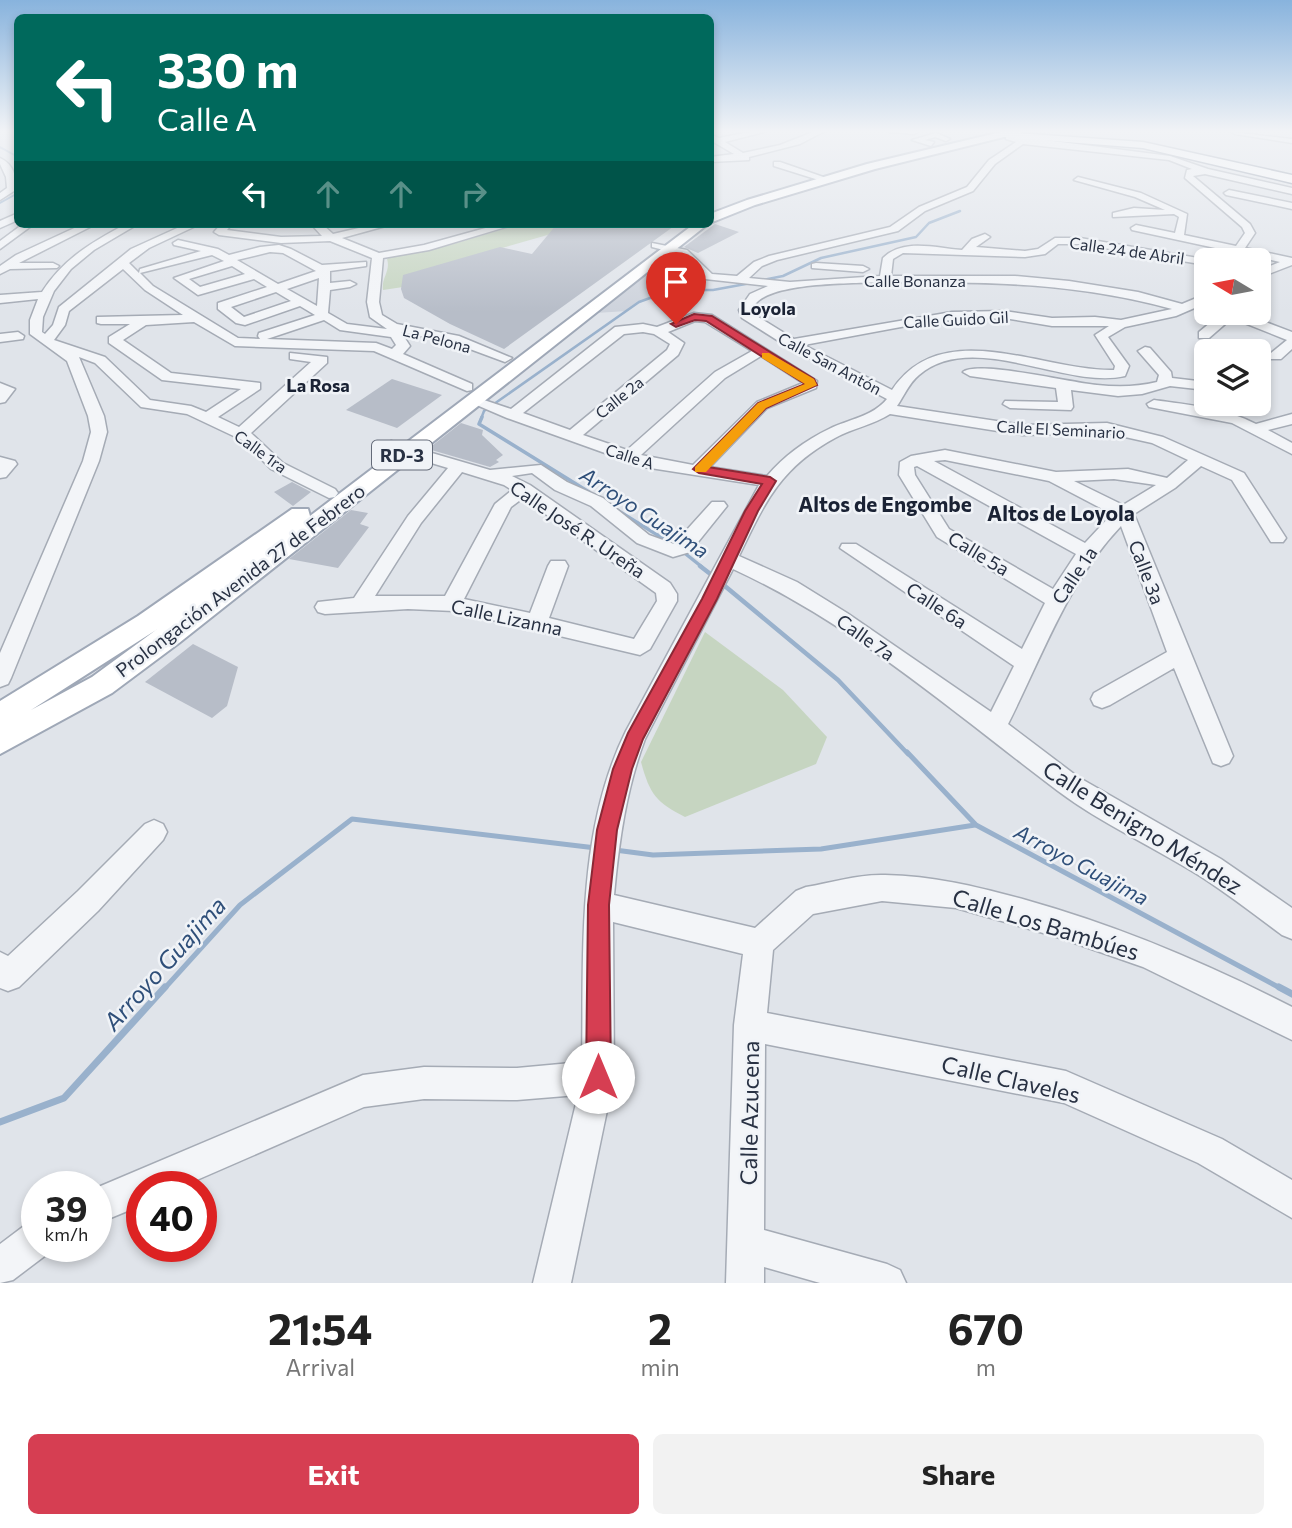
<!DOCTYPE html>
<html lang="en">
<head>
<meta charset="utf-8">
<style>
	body { margin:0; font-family:Commissioner,sans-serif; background:#f2f2f2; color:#222; height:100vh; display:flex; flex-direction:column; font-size:26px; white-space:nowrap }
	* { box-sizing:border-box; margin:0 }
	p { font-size:23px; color:#767676 }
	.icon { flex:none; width:38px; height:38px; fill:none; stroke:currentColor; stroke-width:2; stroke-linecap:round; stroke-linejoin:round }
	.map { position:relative; height:1283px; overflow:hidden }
	.panel { display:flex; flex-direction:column; background:#fff; flex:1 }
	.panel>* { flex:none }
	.guide { position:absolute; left:14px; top:14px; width:700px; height:214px; border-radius:10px; box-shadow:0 4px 10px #0003; background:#00695c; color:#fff; overflow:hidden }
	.needle { width:46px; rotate:280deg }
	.tools { position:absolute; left:1194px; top:248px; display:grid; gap:14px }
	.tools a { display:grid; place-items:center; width:77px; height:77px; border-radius:10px; background:#fff; box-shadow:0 4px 10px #0003; font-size:35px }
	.speed { position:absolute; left:21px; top:1171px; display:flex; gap:14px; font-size:35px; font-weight:700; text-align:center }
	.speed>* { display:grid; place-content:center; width:91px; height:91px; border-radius:50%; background:#fff; box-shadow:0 4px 10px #0003; line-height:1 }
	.speed small { font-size:18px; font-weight:400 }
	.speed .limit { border:10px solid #d22; background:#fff; color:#111 }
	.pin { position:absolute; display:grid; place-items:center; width:60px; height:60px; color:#fff; margin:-72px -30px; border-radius:50% 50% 50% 0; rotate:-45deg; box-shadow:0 0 7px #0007 }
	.pin .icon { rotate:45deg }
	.me { position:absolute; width:77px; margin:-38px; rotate:0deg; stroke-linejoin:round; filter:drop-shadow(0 0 5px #0008) }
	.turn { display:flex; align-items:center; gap:24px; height:147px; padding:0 28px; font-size:32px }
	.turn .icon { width:91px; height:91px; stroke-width:2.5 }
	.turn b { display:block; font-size:49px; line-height:60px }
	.lanes { display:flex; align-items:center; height:66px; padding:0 28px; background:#0003; justify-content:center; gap:35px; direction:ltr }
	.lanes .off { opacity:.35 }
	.eta { display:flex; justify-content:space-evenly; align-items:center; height:119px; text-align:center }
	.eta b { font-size:42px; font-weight:700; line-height:49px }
	.cta { display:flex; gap:14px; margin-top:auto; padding:14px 28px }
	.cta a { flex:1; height:80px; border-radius:10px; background:#d63e52; color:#fff; font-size:28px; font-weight:700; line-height:80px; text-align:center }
	.cta a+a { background:#f2f2f2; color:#222 }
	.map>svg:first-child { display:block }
	.built { fill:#ced3dc }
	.green { fill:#c6d5c1 }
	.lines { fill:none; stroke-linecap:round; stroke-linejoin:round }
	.stream-far5 { stroke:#99b1cc; stroke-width:2 }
	.stream-far4 { stroke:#99b1cc; stroke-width:2.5 }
	.stream-far3 { stroke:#99b1cc; stroke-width:3.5 }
	.stream-far2 { stroke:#99b1cc; stroke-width:4.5 }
	.stream-far1 { stroke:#99b1cc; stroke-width:5 }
	.stream { stroke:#99b1cc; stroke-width:7 }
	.building { fill:#b7bdc8 }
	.minor-casing { stroke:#a5abb5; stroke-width:3 }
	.major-casing { stroke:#9fa8b7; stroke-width:4 }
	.highway-casing { stroke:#8791a2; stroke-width:3 }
	.minor { fill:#f3f5f8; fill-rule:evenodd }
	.major { fill:#fff; fill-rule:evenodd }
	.highway { fill:#fff; fill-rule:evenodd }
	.route { fill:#d63e52; stroke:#8b2835; stroke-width:2 }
	.slow { fill:#f59e0b }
	.labels { text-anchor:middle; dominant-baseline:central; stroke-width:5; stroke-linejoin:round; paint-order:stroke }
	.far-street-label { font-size:16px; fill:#283143; stroke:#f0f3f7 }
	.far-neighbourhood-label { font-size:18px; font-weight:bold; fill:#1a2234; stroke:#f0f3f7 }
	.shield { fill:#f0f3f7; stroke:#646b79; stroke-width:2 }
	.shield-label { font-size:18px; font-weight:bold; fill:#283143 }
	.street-label { font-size:19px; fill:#283143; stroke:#f0f3f7 }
	.neighbourhood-label { font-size:21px; font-weight:bold; fill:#1a2234; stroke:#f0f3f7 }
	.water-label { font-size:21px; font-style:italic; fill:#2f4f79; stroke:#f0f3f7 }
	.near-street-label { font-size:23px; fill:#283143; stroke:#f0f3f7 }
	.near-water-label { font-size:24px; font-style:italic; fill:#2f4f79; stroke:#f0f3f7 }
</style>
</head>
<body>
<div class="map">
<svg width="1292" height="1283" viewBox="0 0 1292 1283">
	<rect width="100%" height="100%" fill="#e0e4ea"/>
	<path class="built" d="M643 275 690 285 683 290H672L639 302 627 311 596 313Z"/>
	<g class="green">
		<path d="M520 224H560L551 234 446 264 403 287 383 290C381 278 391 271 387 259L390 257 450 245Z"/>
		<path d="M705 632 783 690 827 737 816 764 685 817C656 802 650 795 641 762Z"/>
	</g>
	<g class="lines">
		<g class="stream-far5">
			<path d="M0 147 18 157"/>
			<path d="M0 203 18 193"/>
		</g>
		<g class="stream-far4">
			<path d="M763 280 783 276 821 258 916 237 929 223 960 211"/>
			<path d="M481 419 484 411 639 302 672 290H713L751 283"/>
		</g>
		<g class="stream-far3">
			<path d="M482 417 479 424 589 492"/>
			<path d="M617 510 672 544"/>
			<path d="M682 551 702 567"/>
		</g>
		<g class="stream-far2">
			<path d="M700 566 713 576"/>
			<path d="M720 582 838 680 908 754"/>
		</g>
		<g class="stream-far1">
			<path d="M907 752 976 825 1282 989"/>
			<path d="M615 850 653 855 821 849 975 825"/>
			<path d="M164 989 240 905 352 819 596 848"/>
		</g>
		<g class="stream">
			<path d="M1279 987 1292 994"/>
			<path d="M0 1122 64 1098 165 987"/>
		</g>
	</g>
	<g class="building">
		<path d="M557 224H677L504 349 450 324 404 298 401 289 403 275 500 247 532 254Z"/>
		<path d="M715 224 739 232 698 253 684 247Z"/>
		<path d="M392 379 442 395 397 428 346 410Z"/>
		<path d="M461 423 483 430 482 435 503 455 496 460 499 462 490 467 428 449Z"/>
		<path d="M292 482 311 492 293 506 274 492Z"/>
		<path d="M351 510 368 513 360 524 369 527 338 568 289 559Z"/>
		<path d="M193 644 238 667 227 706 212 718 145 682Z"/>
	</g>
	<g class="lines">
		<defs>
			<g id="minor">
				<path d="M749 132H764L725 142 743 153 780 145 813 132H823L800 144 749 157V160L710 162V157L734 154 710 140V134L719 138Z"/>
				<path d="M890 132H918L914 134Z"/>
				<path d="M1231 132 1292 139V143L1235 134Z"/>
				<path d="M936 133 950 139 946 141 935 137 925 140 934 142 931 146 912 140Z"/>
				<path d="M1006 135 1170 156 1208 169 1292 188V194L1205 174 1193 176 1250 224 1255 233 1245 248 1292 258V265L1258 278V271L1280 262 1132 230 1131 228 1136 225 1175 233 1179 217 1174 214 1113 217V213L1134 208 1165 210 1135 197 1074 180 1078 177 1141 193 1187 214 1184 235 1236 246 1245 233 1242 227 1185 178 1187 170 1192 169 1169 160 1023 144 995 164 973 191 925 211 898 231 777 260 762 266 749 278 790 282 880 276 883 258C903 238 936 248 962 250L972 239 985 234 990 237 976 247 1025 251 1038 249 1055 238H1080L1210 260 1206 261V265L1080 244H1058L1045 254 1025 257 903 253 893 259 891 276H1015L1069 281 1138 292 1182 304 1206 294V303L1176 316 1125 327 1108 337 1129 366 1125 376C1066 390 973 329 919 375 909 383 904 396 897 406L1023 425 1107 423 1163 437 1244 473 1286 538 1283 542H1271L1232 480 1201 466 1175 488 1134 514 1233 756 1229 763 1221 766 1213 763 1174 668 1110 705 1102 708 1094 705 1091 699 1094 693 1167 652 1121 526C1067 583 1043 655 1008 724L1078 777 1221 859 1292 908V939L1282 935C1255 915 1228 894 1200 876 1154 847 1102 824 1058 791 953 712 853 624 733 569L645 739C626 790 619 841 614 895L755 928 796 891 806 887C831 883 859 874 885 875 935 876 978 887 1026 900 1119 926 1206 963 1292 1007V1040L1143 967 1057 937 956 908 882 901 813 914 773 950 767 1013 1066 1071 1222 1139 1292 1180V1218L1198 1163 1064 1103 765 1044 764 1230 887 1264 900 1270 906 1283H820L764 1267V1283H726L734 1025 743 954 613 922 614 1077 571 1283H533L578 1095 517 1100 424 1099 364 1107 183 1186H142V1205L96 1224V1188L363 1075 424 1067 517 1068 582 1062C584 953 576 832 626 731L759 485 644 467 507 418 465 400 472 396 511 409 615 327 643 324 657 327 694 313 712 315 817 381 816 388 767 408 710 467 767 476C784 456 806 440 829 429 849 419 872 417 887 399L788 347 742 318 739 310 750 294 768 286 705 279 679 254 652 247V243L687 250 712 274 737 276 754 262 769 256 890 227 919 207 967 187 989 160 1016 142 1006 139ZM885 282C987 282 1072 282 1172 309L1121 320 1095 317 1052 318 1004 311 952 312 794 339 752 313C753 280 858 284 885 282ZM969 318 1010 319 1052 326H1109L1095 335 1115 366 1114 370C1044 372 942 314 892 390L804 345 917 324ZM695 321 705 322 752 351 715 372 627 450 583 435 678 355 684 343 668 332ZM643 332 654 334 670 344 667 350 570 430 523 413 624 334ZM761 356 803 383 757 402 693 465 641 455 725 378ZM890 414 1023 435 1107 433 1152 443 1188 460 1167 478 1128 469 1056 472 945 450 911 456 900 462 899 475 937 537 1045 603 1022 649 856 544H842L840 548 1014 666 991 712 847 613 797 582 739 556C765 502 780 468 835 438 853 428 873 425 890 414ZM945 460 1049 481 1112 514 1085 543 934 461ZM917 466 1076 554 1053 589 949 529 915 475 914 467ZM1114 479 1156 485 1123 505 1074 481Z"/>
				<path d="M0 158C13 164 18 177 14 191L0 200V193L7 188 6 177 0 164Z"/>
				<path d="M774 162H780L832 180 825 182 774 166Z"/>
				<path d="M1229 190 1292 203V209L1226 195 1224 193Z"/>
				<path d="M18 213V220L0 228V221Z"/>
				<path d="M23 224H34L0 249V241Z"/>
				<path d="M83 224H96L19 263H53L59 266 57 268 10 269 0 274V266L16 255Z"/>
				<path d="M126 224H138L94 250 71 269 54 291 43 317 42 332 45 334 53 325 59 307 131 249 186 224H200L149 248 129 263 139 273 140 269 201 251 174 245 173 243 178 240 218 249 229 255 260 247 279 245 291 249 322 265 366 262V266L330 271V283L350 281 356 284 350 287 330 290 328 313 347 324 387 329 370 317 367 302 372 258 330 241 281 243 219 235 214 232 221 224H232L227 230 281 237 322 236 311 224H322L333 234 376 224H393L342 238 379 253 424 245 500 224H516L429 250 383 258 379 302 382 315 397 324 459 336 512 358 505 362 451 342 401 332 410 346 403 354 472 384V390L467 391 374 351 235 346 194 322 146 325 123 340 171 373 260 383V389L218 417 239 427 311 362 290 359V353L327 357V363L251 433 283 463 335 489 338 493 335 497 329 498 271 469 242 440 187 414 141 407 95 363 79 357 104 416 107 432 99 461 11 678 8 684 0 687V653L83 461 91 432 88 416 67 361 30 334V320L38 299 0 303V295L42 292C63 259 92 242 126 224ZM270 252 283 253 316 271 278 284 237 260ZM212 255 224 261 174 278 198 295 254 279 267 287 218 303V309L236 323 245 325 300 306 315 315 259 333 258 336 260 339 238 338 153 286 140 273ZM232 266 245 274 200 287 189 279ZM123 269 145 290 183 315 97 317V323L101 324H130L109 337V343L162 380 241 389 206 412 191 406 150 400 105 357 54 340 65 325 69 311ZM319 278 317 306 287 289ZM276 292 291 301 244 317 231 307ZM324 320 340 330 391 337 396 345 392 349 376 343 267 339Z"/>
				<path d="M816 263 863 266 869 269 863 272 812 268V264Z"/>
				<path d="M1222 313H1242L1292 332V349L1281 359H1271V353L1287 340 1232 318 1209 338H1199V332Z"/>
				<path d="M18 332 24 336 23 339 0 342V334Z"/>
				<path d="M1145 347 1150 348 1171 372 1172 378 1206 382V390L1170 386 1142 394 1118 396 1071 390 1073 407 1071 410 1010 408 1003 404 1005 401 1058 402 1056 388 970 376 963 372C977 360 1074 383 1097 385 1117 387 1137 387 1157 382L1159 375 1138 351Z"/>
				<path d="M0 383 15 389 5 402 0 403Z"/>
				<path d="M1154 400C1189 405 1225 408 1256 424L1292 414V424L1268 430 1292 443V454L1232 423 1149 407 1147 404Z"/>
				<path d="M391 441 490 470 541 465 567 482 603 498 649 535 674 544 712 502H724L727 506 690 552 673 557 637 543 591 506 555 490 532 473 512 476 530 485 670 583 677 594V601L650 649 640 655 454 611 408 609 325 614 318 612 315 607 318 602 354 598 408 516 448 468 385 449 383 446ZM462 472 504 485 512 490 495 504 445 596H375L421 523ZM523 498 656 593 657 601 634 639 549 618 568 566 565 561H551L548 566 530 613 464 599 511 507Z"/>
				<path d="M0 457 15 461 17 464 6 477 0 478Z"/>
				<path d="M154 820 163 824 167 832 163 840 98 911 19 987 8 991 0 988V952L8 956 78 891 145 824Z"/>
				<path d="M37 1221V1246H52L50 1252 13 1280 0 1283V1244L24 1226Z"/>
			</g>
			<g id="major">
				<path d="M1001 132H1024L875 169 755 205 710 223V214L747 200 867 164Z"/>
				<path d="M694 224H708L179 643 112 693 0 754V701L138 616 292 509H308L310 516ZM262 552 92 677 31 710 156 630Z"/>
			</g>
			<path id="highway" d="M1001 132 1143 142 1292 175V183L1143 148 1005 137 1001 136Z"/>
		</defs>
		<use href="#minor" class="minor-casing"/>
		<use href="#major" class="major-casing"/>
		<use href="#highway" class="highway-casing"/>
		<use href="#minor" class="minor"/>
		<use href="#major" class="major"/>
		<use href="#highway" class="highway"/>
	</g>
	<linearGradient id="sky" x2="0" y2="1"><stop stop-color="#88b3dd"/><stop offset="0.42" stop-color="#f1f3f6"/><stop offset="1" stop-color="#f1f3f6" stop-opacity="0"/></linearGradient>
	<rect width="1292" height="312" fill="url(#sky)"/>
	<path class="route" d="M694 314 712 316 814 379 817 385 766 408 708 467 770 477 776 481 758 511 717 599 643 739 632 769 617 830 609 905 611 1077 607 1086 598 1089 590 1086 586 1077 588 905 597 830 613 769 628 733 702 599 745 511 762 484 699 473 693 469 758 403 805 384 706 321 695 320 676 327 671 324Z"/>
	<path class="slow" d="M762 353H769L814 379 817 385 766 408 706 472H695V467L758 403 805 384 762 358Z"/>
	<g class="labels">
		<g class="far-street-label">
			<text transform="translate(1127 250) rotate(8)">Calle 24 de Abril</text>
			<text x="915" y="280">Calle Bonanza</text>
			<text transform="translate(956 319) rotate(-3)">Calle Guido Gil</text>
			<text transform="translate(437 338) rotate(15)">La Pelona</text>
			<text transform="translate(830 363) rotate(28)">Calle San Antón</text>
			<text transform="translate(619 397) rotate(-39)">Calle 2a</text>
			<text transform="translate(1061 429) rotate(3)">Calle El Seminario</text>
			<text transform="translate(261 451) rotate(36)">Calle 1ra</text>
			<text transform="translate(630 456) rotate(18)">Calle A</text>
		</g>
		<g class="far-neighbourhood-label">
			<text x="768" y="308">Loyola</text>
			<text x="318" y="385">La Rosa</text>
		</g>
		<rect class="shield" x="372" y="440.5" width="60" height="29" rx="5"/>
		<g class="shield-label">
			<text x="402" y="455">RD-3</text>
		</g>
		<g class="street-label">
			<text transform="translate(578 529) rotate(34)">Calle José R. Ureña</text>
			<text transform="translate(979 553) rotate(31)">Calle 5a</text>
			<text transform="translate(1147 572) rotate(69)">Calle 3a</text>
			<text transform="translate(1074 575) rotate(-56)">Calle 1a</text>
			<text transform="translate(240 580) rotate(-37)">Prolongación Avenida 27 de Febrero</text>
			<text transform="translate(937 605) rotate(33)">Calle 6a</text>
			<text transform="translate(507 617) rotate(12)">Calle Lizanna</text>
			<text transform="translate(866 637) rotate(35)">Calle 7a</text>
		</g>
		<g class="neighbourhood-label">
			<text x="885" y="503">Altos de Engombe</text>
			<text x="1061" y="512">Altos de Loyola</text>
		</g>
		<g class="water-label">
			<text transform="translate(645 512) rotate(33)">Arroyo Guajima</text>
			<text transform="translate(1082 864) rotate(28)">Arroyo Guajima</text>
		</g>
		<g class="near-street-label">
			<text transform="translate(1143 827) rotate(32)">Calle Benigno Méndez</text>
			<text transform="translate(1046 924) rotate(17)">Calle Los Bambúes</text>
			<text transform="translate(1011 1079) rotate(13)">Calle Claveles</text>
			<text transform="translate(749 1113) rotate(-89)">Calle Azucena</text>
		</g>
		<g class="near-water-label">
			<text transform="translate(164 963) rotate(-48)">Arroyo Guajima</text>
		</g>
	</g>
</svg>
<div class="tools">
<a><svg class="needle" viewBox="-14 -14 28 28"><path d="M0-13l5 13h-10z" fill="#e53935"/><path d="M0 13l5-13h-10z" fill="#767676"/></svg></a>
<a><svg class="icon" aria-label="layers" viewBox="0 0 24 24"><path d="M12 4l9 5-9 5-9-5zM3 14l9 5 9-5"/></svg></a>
</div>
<div class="speed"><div>39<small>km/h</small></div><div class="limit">40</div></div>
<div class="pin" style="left:676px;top:324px;background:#d93025"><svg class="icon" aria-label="arrive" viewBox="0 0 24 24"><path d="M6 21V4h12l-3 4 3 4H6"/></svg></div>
<svg class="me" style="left:598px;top:1077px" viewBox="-20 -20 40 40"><circle r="19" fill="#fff"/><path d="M0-13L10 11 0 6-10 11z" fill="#d63e52"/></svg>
<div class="guide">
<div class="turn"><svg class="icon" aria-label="left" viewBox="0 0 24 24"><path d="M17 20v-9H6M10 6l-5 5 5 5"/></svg><div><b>330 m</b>Calle A</div></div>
<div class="lanes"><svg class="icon" aria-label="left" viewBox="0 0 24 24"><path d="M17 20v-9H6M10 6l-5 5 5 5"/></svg><svg class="icon off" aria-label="ahead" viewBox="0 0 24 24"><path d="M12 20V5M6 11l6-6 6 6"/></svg><svg class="icon off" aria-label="ahead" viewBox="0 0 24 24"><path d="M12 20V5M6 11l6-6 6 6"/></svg><svg class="icon off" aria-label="right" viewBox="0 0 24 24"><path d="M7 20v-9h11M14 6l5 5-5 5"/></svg></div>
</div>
</div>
<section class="panel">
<div class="eta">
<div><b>21:54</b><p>Arrival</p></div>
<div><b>2</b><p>min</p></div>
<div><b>670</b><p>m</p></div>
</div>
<div class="cta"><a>Exit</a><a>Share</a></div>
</section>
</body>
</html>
